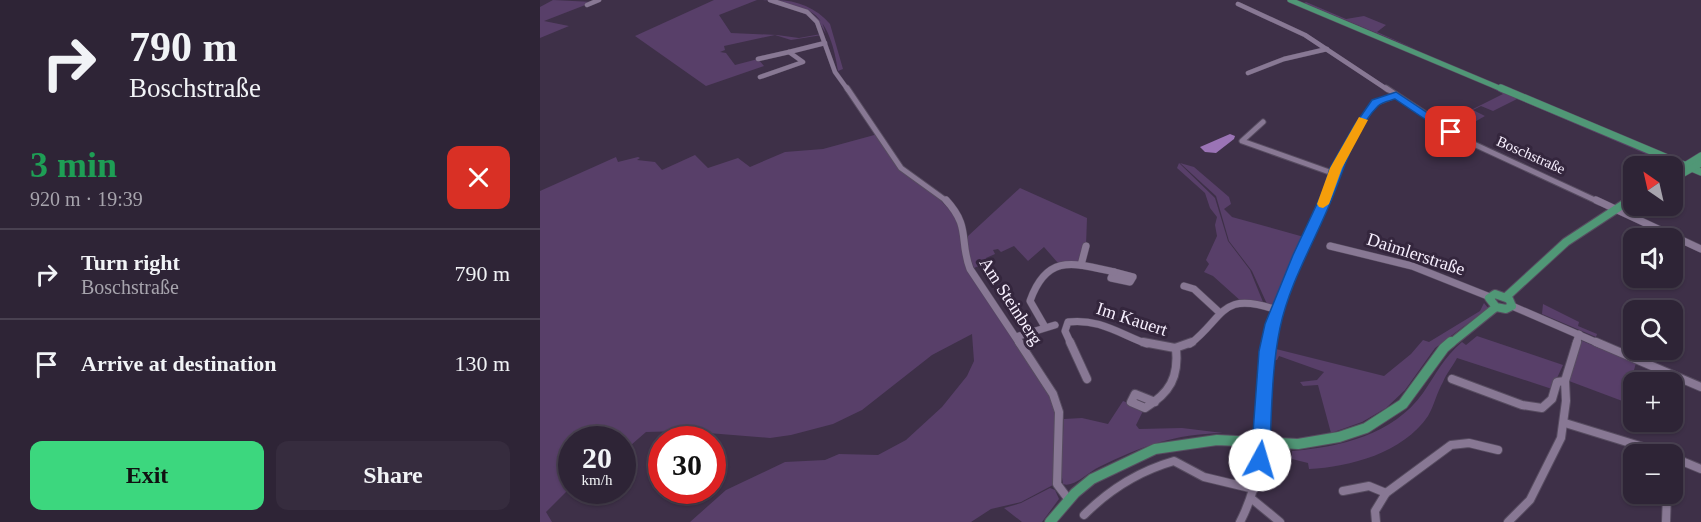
<!DOCTYPE html>
<html lang="en">
<head>
<meta charset="utf-8">
<style>
	body { margin:0; font-family:"Times New Roman",serif; background:#362c3e; color:#f1f3f6; height:100vh; display:flex; flex-direction:column; font-size:22px; white-space:nowrap }
	* { box-sizing:border-box; margin:0 }
	p { font-size:20px; color:#a7a4ad }
	.icon { flex:none; width:33px; height:33px; fill:none; stroke:currentColor; stroke-width:2; stroke-linecap:round; stroke-linejoin:round }
	.map { position:relative; flex:1; overflow:hidden }
	.drawer { display:flex; flex-direction:column; background:#2e2436; width:540px }
	.drawer>* { flex:none }
	.banner { background:#2e2436; color:#f1f3f6; overflow:hidden }
	.needle { width:39px; rotate:326deg }
	.controls { position:absolute; left:1083px; top:156px; display:grid; gap:12px }
	.controls a { display:grid; place-items:center; width:60px; height:60px; border-radius:12px; background:#2e2436; box-shadow:0 2px 4px #0004,0 0 0 2px #494151; font-size:30px }
	.speed { position:absolute; left:18px; top:426px; display:flex; gap:12px; font-size:30px; font-weight:700; text-align:center }
	.speed>* { display:grid; place-content:center; width:78px; height:78px; border-radius:50%; background:#2e2436; box-shadow:0 2px 4px #0004,0 0 0 2px #494151; line-height:1 }
	.speed small { font-size:15px; font-weight:400 }
	.speed .limit { border:9px solid #d22; background:#fff; color:#111 }
	.pin { position:absolute; display:grid; place-items:center; width:51px; height:51px; color:#fff; margin:-26px; border-radius:12px; box-shadow:0 3px 9px #0006 }
	.me { position:absolute; width:66px; margin:-33px; rotate:6deg; stroke-linejoin:round; filter:drop-shadow(0 0 4px #0008) }
	.turn { display:flex; align-items:center; gap:21px; height:126px; padding:0 30px; font-size:27px }
	.turn .icon { width:78px; height:78px; stroke-width:2.5 }
	.turn b { display:block; font-size:42px; line-height:51px }
	.round { display:grid; place-items:center; flex:none; width:63px; height:63px; border-radius:12px; background:#362c3e }
	.headline { display:flex; align-items:center; justify-content:space-between; height:102px; padding:0 30px }
	h1 { font-size:36px; font-weight:600; line-height:45px; color:#1e9e55 }
	.cta { display:flex; gap:12px; margin-top:auto; padding:12px 30px }
	.cta a { flex:1; height:69px; border-radius:12px; background:#3cd77e; color:#111; font-size:24px; font-weight:600; line-height:69px; text-align:center }
	.cta a+a { background:#362c3e; color:#f1f3f6 }
	ul { padding:0; list-style:none }
	li { display:flex; align-items:center; gap:18px; height:90px; padding:0 30px; border-top:2px solid #494151 }
	li div { flex:1 }
	li b { display:block; font-size:22px }
	li em { font-style:normal }
	main { display:flex; flex:1; min-height:0 }
	.map>svg:first-child { display:block }
	.green { fill:#583f69 }
	.water { fill:#9b74b6 }
	.lines { fill:none; stroke-linecap:round; stroke-linejoin:round }
	.minor-far3-casing { stroke:#574c60; stroke-width:5 }
	.minor-far2-casing { stroke:#574c60; stroke-width:7 }
	.minor-far1-casing { stroke:#574c60; stroke-width:8 }
	.minor-casing { stroke:#574c60; stroke-width:10 }
	.major-far3-casing { stroke:#574c60; stroke-width:6 }
	.major-far2-casing { stroke:#574c60; stroke-width:8 }
	.major-far1-casing { stroke:#574c60; stroke-width:10 }
	.major-casing { stroke:#574c60; stroke-width:12 }
	.minor-far3 { stroke:#887894; stroke-width:4.5 }
	.minor-far2 { stroke:#887894; stroke-width:5 }
	.minor-far1 { stroke:#887894; stroke-width:7 }
	.minor { stroke:#887894; stroke-width:8 }
	.major-far3 { stroke:#509776; stroke-width:5 }
	.major-far2 { stroke:#509776; stroke-width:7 }
	.major-far1 { stroke:#509776; stroke-width:8 }
	.major { stroke:#509776; stroke-width:10 }
	.route { fill:#1a73e8; stroke:#114b97; stroke-width:1.5 }
	.slow { fill:#f59e0b }
	.labels { text-anchor:middle; dominant-baseline:central; stroke-width:6; stroke-linejoin:round; paint-order:stroke }
	.far-street-label { font-size:15px; fill:#f7effe; stroke:#34263d }
	.street-label { font-size:18px; fill:#f7effe; stroke:#34263d }
</style>
</head>
<body>
<main>
<section class="drawer">
<div class="banner">
<div class="turn"><svg class="icon" aria-label="right" viewBox="0 0 24 24"><path d="M7 20v-9h11M14 6l5 5-5 5"/></svg><div><b>790 m</b>Boschstraße</div></div>
</div>
<div class="headline"><div><h1>3 min</h1><p>920 m · 19:39</p></div><a class="round" style="background:#d93025;color:#fff"><svg class="icon" aria-label="close" viewBox="0 0 24 24"><path d="M6 6l12 12M18 6L6 18"/></svg></a></div>
<ul>
<li><svg class="icon" aria-label="right" viewBox="0 0 24 24"><path d="M7 20v-9h11M14 6l5 5-5 5"/></svg><div><b>Turn right</b><p>Boschstraße</p></div><em>790 m</em></li>
<li><svg class="icon" aria-label="arrive" viewBox="0 0 24 24"><path d="M6 21V4h12l-3 4 3 4H6"/></svg><div><b>Arrive at destination</b></div><em>130 m</em></li>
</ul>
<div class="cta"><a>Exit</a><a>Share</a></div>
</section>
<div class="map">
<svg width="1161" height="522" viewBox="0 0 1161 522">
	<rect width="100%" height="100%" fill="#3e3048"/>
	<g class="green">
		<path d="M13 0 53 2 4 21 29 26 0 38V7Z"/>
		<path d="M174 0H217L179 15 191 33 237 35 259 38 281 34C271 10 247 4 223 0H225C249 5 274 9 282 35L251 40 235 35 184 46 185 50 180 52 186 53 195 65 218 59 224 66 166 86 95 36Z"/>
		<path d="M237 0C256 0 277 8 290 24L303 69 298 71C295 51 288 20 269 11L282 22 286 34 278 20 269 12Z"/>
		<path d="M766 2 806 19 824 16 846 25 837 32 880 51 764 3Z"/>
		<path d="M950 87 1110 153 1127 163 977 99 953 111 941 106 933 110 945 116 917 132 903 124 963 94Z"/>
		<path d="M338 134 359 170 394 193 417 218 423 242 424 260 503 379 515 409 513 485 481 502 451 509 431 522H150L186 490 245 462 285 460 299 454 338 455 366 440 402 407 427 376 434 361 432 334 392 355 322 410 293 424 251 435 230 438 143 431 106 432 83 452 82 440H32L31 487 6 512 12 522H0V191L76 157 78 162 98 157 100 158 97 160 115 162 122 170 155 155 168 168 198 158 210 167 245 152 283 149Z"/>
		<path d="M639 163 675 198 688 241 710 270 723 302H702L673 276 664 272 669 264 666 260 677 236 675 225 677 217 670 208 665 193 637 168Z"/>
		<path d="M640 163 654 167 689 197 691 204 684 209 692 217 764 237 735 305 727 304 712 271 689 241 676 196Z"/>
		<path d="M480 188 547 218 546 246 539 261 518 263 504 247 488 261 474 246 461 252 458 249 453 250 455 254 446 258 448 262 434 268 428 253V236Z"/>
		<path d="M944 303 948 308 895 348 865 390 846 408 822 422 791 433 778 385 763 386 760 382 777 380 784 372 739 356 737 360H732V348L844 376 871 354 883 340 889 342 940 311Z"/>
		<path d="M1003 304 1039 322 1038 326 1057 334 1056 337 1002 314Z"/>
		<path d="M937 336 1023 365 1012 389 917 358C913 366 906 374 903 382 897 392 894 406 888 416 863 453 810 467 769 469L768 463 752 459V451C800 447 853 435 883 393 896 374 904 357 922 342L926 345Z"/>
		<path d="M1040 340 1096 363 1085 402 1029 381Z"/>
		<path d="M583 401 604 409 596 425 599 429 642 428 683 433C634 434 602 446 559 467 548 472 534 488 523 484L521 471 524 419 542 418 568 424Z"/>
		<path d="M510 488 515 490 519 499 502 522H482L464 508 481 503Z"/>
	</g>
	<path class="water" d="M690 134 695 136 694 139 676 153 665 152 660 147Z"/>
	<g class="lines">
		<defs>
			<g id="minor-far3">
				<path d="M230 0 267 12 277 22 295 72 308 90"/>
				<path d="M698 4 765 35 848 90"/>
				<path d="M47 5 59 0"/>
				<path d="M218 59 249 52"/>
				<path d="M708 73 744 59 787 49"/>
				<path d="M220 77 263 62 249 52 285 43"/>
			</g>
			<g id="minor-far2">
				<path d="M307 88 361 168 408 202"/>
				<path d="M846 88 925 140 1059 202"/>
				<path d="M723 122 702 141 795 174"/>
				<path d="M784 202 796 168 833 104 856 95"/>
			</g>
			<g id="minor-far1">
				<path d="M406 200C431 227 419 240 430 269L480 344"/>
				<path d="M1056 200 1161 249"/>
				<path d="M790 246 872 266 950 297"/>
				<path d="M541 265 546 246"/>
				<path d="M574 272 593 277 590 282 571 278Z"/>
				<path d="M644 286 654 289 679 312"/>
				<path d="M972 306 1060 344"/>
				<path d="M505 327 490 301C507 253 534 263 574 272"/>
				<path d="M476 337 515 325"/>
				<path d="M531 344 525 331 528 322C558 318 580 334 607 344"/>
				<path d="M650 344C685 317 680 290 737 310"/>
				<path d="M729 344 735 316 785 200"/>
				<path d="M1036 344 1039 334"/>
			</g>
			<g id="minor">
				<path d="M479 342 513 394 519 412 517 484 529 500"/>
				<path d="M530 342 547 379"/>
				<path d="M603 342 635 348 652 342"/>
				<path d="M1056 342 1161 387"/>
				<path d="M912 379 982 405 1002 408 1012 399 1017 382 1025 381"/>
				<path d="M615 402 595 394 591 402 605 408C630 393 639 377 636 348"/>
				<path d="M1025 423 1126 454"/>
				<path d="M1132 457 1161 469"/>
				<path d="M803 491 829 486 846 493"/>
				<path d="M712 499 740 522"/>
				<path d="M544 515C570 489 599 471 634 461L664 477 714 489"/>
				<path d="M700 522C722 480 723 435 725 389 726 373 726 357 729 342"/>
				<path d="M836 522 835 511 846 493 911 445 929 443 958 450"/>
				<path d="M968 522 990 500 1021 438 1026 401 1025 381 1037 342"/>
				<path d="M1126 522 1127 494"/>
			</g>
			<path id="major-far3" d="M750 0 964 90"/>
			<g id="major-far2">
				<path d="M961 88 1161 172"/>
				<path d="M1132 174 1161 156"/>
				<path d="M1133 179 1161 163"/>
				<path d="M1087 202 1094 198"/>
			</g>
			<g id="major-far1">
				<path d="M955 294 969 299 972 306 966 309 956 307 949 298Z"/>
				<path d="M966 297 1026 242 1090 200"/>
				<path d="M910 344 956 307"/>
			</g>
			<path id="major" d="M510 522 535 493 552 479 615 449 677 440 758 444 799 437 826 428 863 404 904 348 911 342"/>
		</defs>
		<use href="#minor-far3" class="minor-far3-casing"/>
		<use href="#minor-far2" class="minor-far2-casing"/>
		<use href="#minor-far1" class="minor-far1-casing"/>
		<use href="#minor" class="minor-casing"/>
		<use href="#major-far3" class="major-far3-casing"/>
		<use href="#major-far2" class="major-far2-casing"/>
		<use href="#major-far1" class="major-far1-casing"/>
		<use href="#major" class="major-casing"/>
		<use href="#minor-far3" class="minor-far3"/>
		<use href="#minor-far2" class="minor-far2"/>
		<use href="#minor-far1" class="minor-far1"/>
		<use href="#minor" class="minor"/>
		<use href="#major-far3" class="major-far3"/>
		<use href="#major-far2" class="major-far2"/>
		<use href="#major-far1" class="major-far1"/>
		<use href="#major" class="major"/>
	</g>
	<path class="route" d="M856 92 916 132 907 134 855 99C849 101 842 102 838 106 816 128 806 163 795 191 778 236 750 280 740 328 731 371 732 417 729 460L727 466 720 469 714 466 711 460 719 351 725 324 753 255 783 191 790 168 814 126 832 100Z"/>
	<path class="slow" d="M819 117 828 120 802 168 789 204 783 208 779 207 777 204 790 168Z"/>
	<g class="labels">
		<g class="far-street-label">
			<text transform="translate(991 155) rotate(24)">Boschstraße</text>
		</g>
		<g class="street-label">
			<text transform="translate(876 254) rotate(18)">Daimlerstraße</text>
			<text transform="translate(471 301) rotate(57)">Am Steinberg</text>
			<text transform="translate(592 319) rotate(18)">Im Kauert</text>
		</g>
	</g>
</svg>
<div class="controls">
<a><svg class="needle" viewBox="-14 -14 28 28"><path d="M0-13l5 13h-10z" fill="#e53935"/><path d="M0 13l5-13h-10z" fill="#a7a4ad"/></svg></a>
<a><svg class="icon" aria-label="sound" viewBox="0 0 24 24"><path d="M4 9h4l5-4v14l-5-4H4zM17 9q2 3 0 6"/></svg></a>
<a><svg class="icon" aria-label="search" viewBox="0 0 24 24"><circle cx="10" cy="10" r="6"/><path d="M15 15l6 6"/></svg></a>
<a>+</a>
<a>−</a>
</div>
<div class="speed"><div>20<small>km/h</small></div><div class="limit">30</div></div>
<div class="pin" style="left:911px;top:132px;background:#d93025"><svg class="icon" aria-label="arrive" viewBox="0 0 24 24"><path d="M6 21V4h12l-3 4 3 4H6"/></svg></div>
<svg class="me" style="left:720px;top:460px" viewBox="-20 -20 40 40"><circle r="19" fill="#fff"/><path d="M0-13L10 11 0 6-10 11z" fill="#1a73e8"/></svg>
</div>
</main>
</body>
</html>
